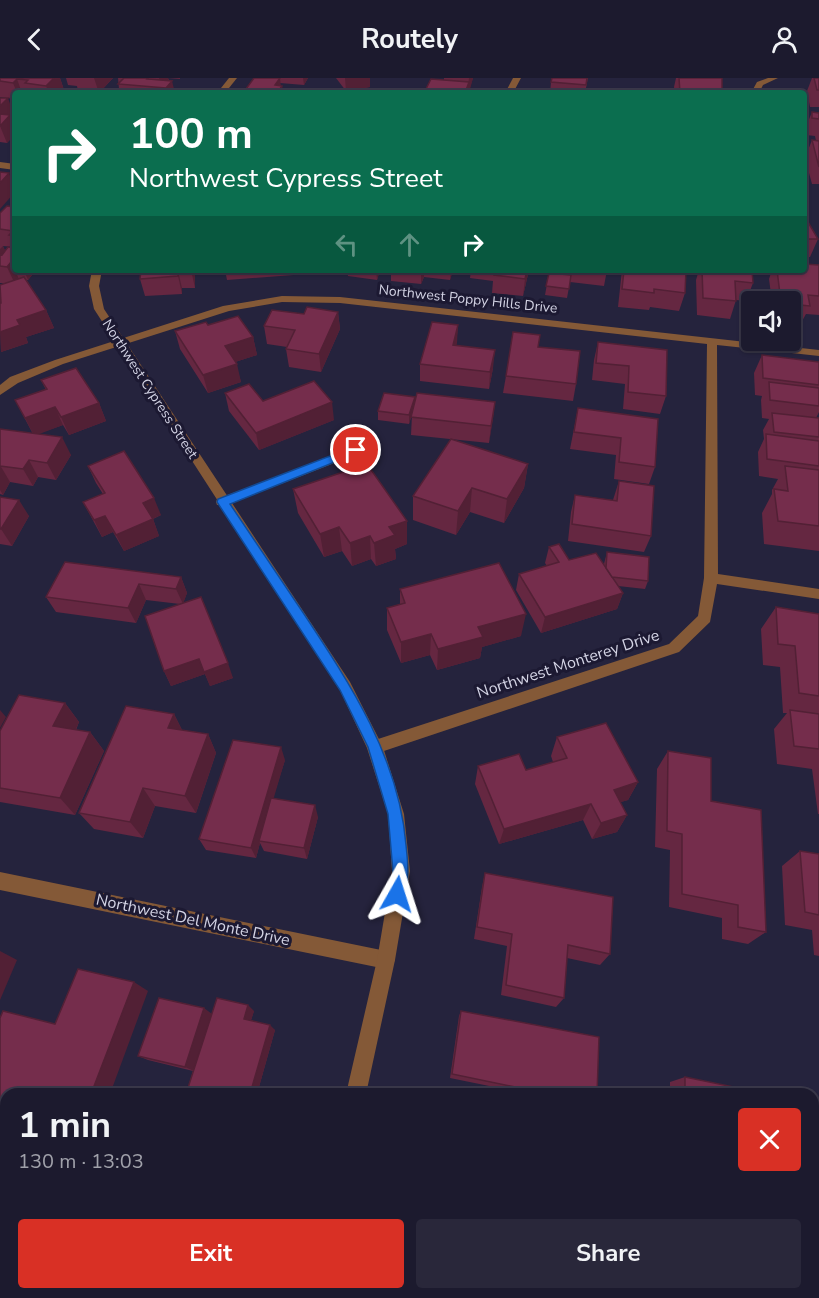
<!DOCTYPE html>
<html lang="en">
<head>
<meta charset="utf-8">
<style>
	body { margin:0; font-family:"Nunito Sans",sans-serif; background:#29273a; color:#f1f3f6; height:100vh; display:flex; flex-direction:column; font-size:22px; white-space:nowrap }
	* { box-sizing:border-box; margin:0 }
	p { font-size:20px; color:#a0a1aa }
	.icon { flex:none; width:33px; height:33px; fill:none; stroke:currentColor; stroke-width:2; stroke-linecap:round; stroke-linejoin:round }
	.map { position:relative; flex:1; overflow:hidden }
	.sheet { position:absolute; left:0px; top:1010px; width:819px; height:212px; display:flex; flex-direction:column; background:#1c1a2e; border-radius:18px 18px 0 0; box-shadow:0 2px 4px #0004,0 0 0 2px #3a384a }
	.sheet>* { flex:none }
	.banner { position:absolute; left:12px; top:12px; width:795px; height:183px; border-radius:6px; box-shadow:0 2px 4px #0004,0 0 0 2px #3a384a; background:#0b6e4f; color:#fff; overflow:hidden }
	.fabs { position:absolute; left:741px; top:213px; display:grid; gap:12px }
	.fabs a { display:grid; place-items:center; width:60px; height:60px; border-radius:6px; background:#1c1a2e; box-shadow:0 2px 4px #0004,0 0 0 2px #3a384a; font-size:30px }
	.pin { position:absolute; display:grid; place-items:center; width:51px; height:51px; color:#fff; margin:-26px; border:3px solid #fff; border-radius:50%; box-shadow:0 2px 6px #0007 }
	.me { position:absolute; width:66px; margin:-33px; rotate:6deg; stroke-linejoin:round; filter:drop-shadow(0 0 4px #0008) }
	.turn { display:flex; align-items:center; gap:21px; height:126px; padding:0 18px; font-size:27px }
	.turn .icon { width:78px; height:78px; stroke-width:2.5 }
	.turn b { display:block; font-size:42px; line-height:51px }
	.lanes { display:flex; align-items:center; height:57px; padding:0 18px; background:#0003; justify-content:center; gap:30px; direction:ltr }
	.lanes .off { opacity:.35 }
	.round { display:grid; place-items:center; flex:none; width:63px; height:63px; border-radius:6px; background:#29273a }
	.overview { display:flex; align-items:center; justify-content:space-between; height:102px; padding:0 18px }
	h1 { font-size:36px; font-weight:700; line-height:45px }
	.cta { display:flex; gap:12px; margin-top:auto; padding:12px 18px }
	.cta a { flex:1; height:69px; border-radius:6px; background:#d93025; color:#fff; font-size:24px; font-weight:700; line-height:69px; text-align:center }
	.cta a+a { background:#29273a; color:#f1f3f6 }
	header { display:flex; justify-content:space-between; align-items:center; height:78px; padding:0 18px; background:#1c1a2e; font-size:27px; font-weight:700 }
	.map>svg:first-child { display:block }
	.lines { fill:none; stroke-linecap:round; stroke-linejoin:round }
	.minor { fill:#845937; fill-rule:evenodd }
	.tertiary { fill:#845937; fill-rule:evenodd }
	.wall { fill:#652741; fill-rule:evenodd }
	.shaded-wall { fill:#522035 }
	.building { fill:#752d4c; stroke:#522035; stroke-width:1.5 }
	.route { fill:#1a73e8; stroke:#114b97; stroke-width:1.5 }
	.labels { text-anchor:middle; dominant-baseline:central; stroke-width:6; stroke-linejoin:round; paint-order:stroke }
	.far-street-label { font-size:14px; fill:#d3d3e4; stroke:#1c1932 }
	.street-label { font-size:16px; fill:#d3d3e4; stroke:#1c1932 }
</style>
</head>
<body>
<header><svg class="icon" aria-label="back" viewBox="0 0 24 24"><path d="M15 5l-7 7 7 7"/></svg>Routely<svg class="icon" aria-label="person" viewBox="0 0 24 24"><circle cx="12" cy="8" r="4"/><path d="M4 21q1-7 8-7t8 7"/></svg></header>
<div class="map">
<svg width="819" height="1220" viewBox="0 0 819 1220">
	<rect width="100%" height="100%" fill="#25233d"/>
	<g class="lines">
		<g class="minor">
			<path d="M513 0H521L513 15H505Z"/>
			<path d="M768 0H778L763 7 759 15H751L757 4Z"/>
			<path d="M0 84 15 86V92L0 90Z"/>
			<path d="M282 218 340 219 819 272V278L717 267 718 496 819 511V521L717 506 710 544 679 574 375 676 369 674 367 669 369 664 375 662 669 566 698 538 704 500 707 266 340 225 282 224 229 233 63 286 18 305 0 317V307L10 299 55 282 223 228Z"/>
			<path d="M356 368 360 369V375L227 427H217L216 424 217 421Z"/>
			<path d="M0 794 386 873 392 876 395 882 392 888 386 891 0 812Z"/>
		</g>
		<g class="tertiary">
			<path d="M229 0H237L225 15H217Z"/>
			<path d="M92 192H102L99 208 104 231 350 604 383 669 404 736 410 793 395 882 366 1016H346L377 882 392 793 388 736 367 670 340 612 94 231 89 208Z"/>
			<path d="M300 1215H322L321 1220H299Z"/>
		</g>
	</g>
	<g class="wall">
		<path d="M0 0H60L64 12 61 15H15V21L0 19Z"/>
		<path d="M66 0H113L99 15 78 13 77 8 68 7Z"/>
		<path d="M118 0H180V1L168 0 175 15H115L119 11Z"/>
		<path d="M254 0H308L304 7 280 5V8H282L283 15H243Z"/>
		<path d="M336 0H370V9L346 13Z"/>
		<path d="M444 0H473L469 12 444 2Z"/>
		<path d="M588 0 585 15H550L551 4Z"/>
		<path d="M674 0H722V15H675L674 9 676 0Z"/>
		<path d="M812 0H819V29H810L807 13Z"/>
		<path d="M0 20 14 37 11 40 15 49V56L7 65 0 64Z"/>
		<path d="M812 34 819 35V106H812L805 80 812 62 816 63 815 58 806 57 805 51Z"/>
		<path d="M15 129V192H36L28 202H26L46 232 54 250 26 259 28 265 1 274 0 207 4 205H0V135ZM3 168 14 169 5 173Z"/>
		<path d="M804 144 818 161 810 179H804Z"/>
		<path d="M819 187V237L806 236 801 245 790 244V224H772L769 201 772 192H804Z"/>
		<path d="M141 192H194L195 197V210H182V216L145 218 140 201Z"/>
		<path d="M225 192H306L307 196 227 202Z"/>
		<path d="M347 192H380L377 202 348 198Z"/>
		<path d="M391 192H453L450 202 424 199 421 206 391 203Z"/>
		<path d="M471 192H529L523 218 492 215 493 203 470 200Z"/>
		<path d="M554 192H607L604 208 570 204 567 220 545 217 549 195H553Z"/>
		<path d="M622 192H686L685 215 679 233 650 229 649 232 618 229Z"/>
		<path d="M699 192H752L753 205 746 223 736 222 730 241 697 237 696 202Z"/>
		<path d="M338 234 340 251 321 294 289 289 286 271 287 269 267 266 264 248 304 236Z"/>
		<path d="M458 247 456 268 493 290 489 311 420 303V286Z"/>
		<path d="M175 253 253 259 257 277 235 284 241 304 208 315 180 271Z"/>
		<path d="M598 264 667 272 666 318 660 336 623 331 625 306 592 302 594 282Z"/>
		<path d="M762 277 819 284V334L816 340H819V473L764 466 762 435 772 416V412L778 401 759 398 758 374 764 361 763 352 769 341 762 340 761 322 762 318 755 317 754 295Z"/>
		<path d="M506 298 576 306 573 323 503 315Z"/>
		<path d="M41 302 99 325 106 343 69 357 63 347 37 356 71 377 56 402 38 399 33 408 10 404 3 417 0 416V351L33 356 15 322 46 312Z"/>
		<path d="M225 315 263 323 334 342 259 372 229 333Z"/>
		<path d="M495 324 489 365 411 357 412 336 409 346 378 342V333L415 325Z"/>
		<path d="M578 330 658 341 655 389 649 406 614 401 616 377 570 371Z"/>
		<path d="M528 386 524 410 504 445 470 434 456 457 413 442V418Z"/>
		<path d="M88 388 161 437 153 441 159 458 124 473 113 454 102 459 83 424 103 416 96 405Z"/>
		<path d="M619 403 651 458 644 474 568 463 571 434 575 417 613 422Z"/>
		<path d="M293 411 407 443V466L395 471 396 481 376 488 371 481 352 488 342 473 324 479 298 435Z"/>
		<path d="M0 419 29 438 12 468 0 466Z"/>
		<path d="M549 469 569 482 604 486 607 474 648 503 645 511 618 508 623 515 617 531 541 555 516 512 519 496 547 488 545 485Z"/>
		<path d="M181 499 187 515 183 525 233 600 210 608 205 596 171 608 164 593 180 526 146 522 136 545 56 534 46 519Z"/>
		<path d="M400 511 521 558 482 569 480 580 437 592 430 577 401 585 387 552V530L400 526Z"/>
		<path d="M776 529 819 536V736H818L812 691 777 686 774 651 787 635H783L780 589 763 587 761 551Z"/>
		<path d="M65 625 79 644 76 652 90 654 104 673 75 737 0 724V653Z"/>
		<path d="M174 636 182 652 208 656 216 675 196 735 155 728 143 760 94 751 79 735Z"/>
		<path d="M557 659 638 704 628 722 620 724 627 737 617 754 592 761 583 742 499 766 475 706 478 688 526 692 553 684 551 678Z"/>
		<path d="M668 673 711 723 766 854 748 866 722 861V840L669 829 670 772 655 769 657 691Z"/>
		<path d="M285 682 273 720 318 739 307 781 264 773 260 765 256 780 206 772 199 761Z"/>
		<path d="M800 773 819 776V878L814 877 812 852 785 847 782 788Z"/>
		<path d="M485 795 610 876 600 887 567 880 564 920 556 929 501 917 507 868 474 861 482 809Z"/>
		<path d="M254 933 251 942 275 952 257 1016H186L193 993 148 982 138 978Z"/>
		<path d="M461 933 597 1016H528L514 1013 526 1016H496V1013L499 1010 450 1000 459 938Z"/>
		<path d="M685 999 758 1016H670V1004Z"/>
	</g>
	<g class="shaded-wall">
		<path d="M54 0H60L64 12 61 15H49L46 8Z"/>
		<path d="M94 0H113L99 15Z"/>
		<path d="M159 0H168L170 6 172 3 175 15H167L166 10H162Z"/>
		<path d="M280 0 281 9 282 8 283 15H276L275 7Z"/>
		<path d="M303 0H308L304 7Z"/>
		<path d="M345 0H370V9L346 13Z"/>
		<path d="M469 0H473L469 15H465L468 8Z"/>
		<path d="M17 1 22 15H17L13 5Z"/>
		<path d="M8 20 14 37 11 40 15 49V56L7 65 0 48V28Z"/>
		<path d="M9 95 15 110V114L0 131V105Z"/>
		<path d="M3 168 19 201 15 206 7 189 0 184V171Z"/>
		<path d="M24 192H36L28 202Z"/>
		<path d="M191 192H194L195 197V210Z"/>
		<path d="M376 192H380L377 202Z"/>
		<path d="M421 192H424V199L421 206Z"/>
		<path d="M451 192H453L450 202Z"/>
		<path d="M527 192H529L523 218 525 201Z"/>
		<path d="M178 193 182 210V216L178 198Z"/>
		<path d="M46 232 54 250 26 259 28 265 1 274 0 254 17 242Z"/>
		<path d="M338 234 340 251 321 294 319 276Z"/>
		<path d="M458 247 457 265 452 285 453 267Z"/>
		<path d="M253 259 257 277 229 286 225 268Z"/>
		<path d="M495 272 493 290 489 311 490 294Z"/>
		<path d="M237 286 241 304 208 315 203 297Z"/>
		<path d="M415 319V328L409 346V337Z"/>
		<path d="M332 324 334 342 259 372 256 355Z"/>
		<path d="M495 324 493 341 489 365 491 348Z"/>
		<path d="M99 325 106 343 69 357 61 339Z"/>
		<path d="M55 329 63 347 34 358 25 340Z"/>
		<path d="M62 359 71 377 56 402 47 385Z"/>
		<path d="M29 382 38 399 33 408 23 391Z"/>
		<path d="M528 386 524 410 504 445 507 421Z"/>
		<path d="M0 387 10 404 3 417 0 412Z"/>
		<path d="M472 410 470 434 456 457 458 433Z"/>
		<path d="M154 420 161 437 150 442 143 425Z"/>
		<path d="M19 422 29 438 12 468 1 451Z"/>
		<path d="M105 438 113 454 102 459 94 442Z"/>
		<path d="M153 441 159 458 124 473 116 457Z"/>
		<path d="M407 443V466L395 471 396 481 376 488 374 465 389 449Z"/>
		<path d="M339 449 342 473 324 479 320 456Z"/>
		<path d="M370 458 371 481 352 488 350 465Z"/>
		<path d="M181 499 187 515 183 526 176 511Z"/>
		<path d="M139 506 146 522 136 545 128 530Z"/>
		<path d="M623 515 617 531 541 555 545 539Z"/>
		<path d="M526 536 521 558 482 569 480 580 437 592 438 571 478 549Z"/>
		<path d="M431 556 430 577 401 585V564Z"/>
		<path d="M199 581 228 585 233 600 210 608 205 596 171 608 164 593Z"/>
		<path d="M65 625 79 644 69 667 53 648Z"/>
		<path d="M0 632 6 639 0 650Z"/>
		<path d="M174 636 184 656 168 650Z"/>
		<path d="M90 654 104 673 75 737 60 720Z"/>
		<path d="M208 656 216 675 196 735 185 718Z"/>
		<path d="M281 669 285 682 261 763H259L260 765 256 780 251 770Z"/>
		<path d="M638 704 628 722 605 729 614 712Z"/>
		<path d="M143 710 155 728 143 760 130 744Z"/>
		<path d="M591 726 583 742 499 766 504 751Z"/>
		<path d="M315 727 318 739 307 781 304 770Z"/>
		<path d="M627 737 617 754 592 761 601 745Z"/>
		<path d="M0 873 17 882 0 922Z"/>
		<path d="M134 904 148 913 110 1016H91Z"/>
		<path d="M248 927 254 933 250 946 244 941Z"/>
		<path d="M204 930 212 936 194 993 185 989Z"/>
		<path d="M270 947 275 952 257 1016H250Z"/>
		<path d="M187 1215H198L197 1220H185Z"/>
	</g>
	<g class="building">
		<path d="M0 0H54L46 8 25 5 28 2 17 1 13 5 0 3Z"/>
		<path d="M124 0H148L147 1 172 3 166 10 118 6Z"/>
		<path d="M254 0H280L275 7 282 8 277 15H243Z"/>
		<path d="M552 0H587L586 7 551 4Z"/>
		<path d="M679 0H722V15H680Z"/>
		<path d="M814 0H819V12H817Z"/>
		<path d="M431 1 469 4 465 15H424Z"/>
		<path d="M119 11 162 15H115Z"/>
		<path d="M0 20H8L0 28Z"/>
		<path d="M812 34 819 35V41L812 40Z"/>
		<path d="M0 36 10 37 0 48Z"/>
		<path d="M812 62 819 63V89Z"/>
		<path d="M0 94 9 95 0 105Z"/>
		<path d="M7 128 15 129V158L9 157 13 153 0 151V135Z"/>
		<path d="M804 144H808L818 161H804Z"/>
		<path d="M8 169 15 170V184H11L7 189 0 188V176L2 177Z"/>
		<path d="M804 186 819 187V218L808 217 810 228 790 226V224H781L777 192H804Z"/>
		<path d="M141 192H190L178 193V198L140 201Z"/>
		<path d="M495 192H527L525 201 494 197Z"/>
		<path d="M624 192H686L685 215 654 211V215L622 211Z"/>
		<path d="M702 192H752L753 205 735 203 736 223 703 220Z"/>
		<path d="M549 195 571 197 569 211 546 208Z"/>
		<path d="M24 199 46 232 17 242 20 247 0 254V225H1L0 207Z"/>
		<path d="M307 229 338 234 319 276 286 271 295 252 264 248 272 232 304 236Z"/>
		<path d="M238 238 253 259 225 268 237 286 203 297 175 253 206 244 208 247Z"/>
		<path d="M432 244 458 247 453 267 495 272 490 294 420 286Z"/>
		<path d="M513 254 540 257 538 269 580 273 576 306 506 298Z"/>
		<path d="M598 264 667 272 666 318 628 314 629 288 596 285Z"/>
		<path d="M762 277 819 284V307L763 300Z"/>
		<path d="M76 290 99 325 61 339 55 329 25 340 15 322 47 311 41 302Z"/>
		<path d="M314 303 332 324 256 355 225 315 249 306 263 323Z"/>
		<path d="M769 304 819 310V328L770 322Z"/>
		<path d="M384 315 415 319 409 337 378 333Z"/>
		<path d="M417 315 495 324 491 348 411 339Z"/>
		<path d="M578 330 658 341 655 389 619 384 621 360 574 354Z"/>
		<path d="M772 335 819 340V359L774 354Z"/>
		<path d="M0 351 62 359 47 385 29 382 23 391 0 388Z"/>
		<path d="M766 356 819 363V388L767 381Z"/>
		<path d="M451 361 528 386 507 421 472 410 458 433 413 418Z"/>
		<path d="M124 373 154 420 143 425 153 441 116 457 105 438 94 442 83 424 105 415 88 388Z"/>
		<path d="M367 386 407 443 389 449 395 457 374 465 370 458 350 465 339 449 320 456 293 411Z"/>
		<path d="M785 388 819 392V448L778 443 774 411 788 413Z"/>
		<path d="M619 403 654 408 651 458 572 446 575 417 617 423Z"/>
		<path d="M0 419 19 422 1 451H0Z"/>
		<path d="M559 466 569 482 596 475 623 515 545 539 519 496 559 484 549 469Z"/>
		<path d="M607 474 649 479 648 503 612 499 606 490Z"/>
		<path d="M65 484 181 499 176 511 139 506 128 530 46 519Z"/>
		<path d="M499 485 526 536 478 549 483 559 438 571 431 556 401 564 387 530 405 525 400 511Z"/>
		<path d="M201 519 228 585 204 594 199 581 164 593 145 538Z"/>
		<path d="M776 529 819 536V618L799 615 795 568 778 566Z"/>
		<path d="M19 617 65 625 53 648 90 654 60 720 0 710V653Z"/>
		<path d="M126 628 174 636 168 650 208 656 185 718 143 710 130 744 79 735Z"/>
		<path d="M790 632 819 636V671L794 668Z"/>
		<path d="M606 645 638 704 614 712 627 737 601 745 591 726 504 751 478 688 519 676 526 692 567 680 557 659Z"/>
		<path d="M233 662 281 669 251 770 199 761Z"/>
		<path d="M668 673 711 680V723L761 732 766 854 738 849V827L682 816V756L667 753Z"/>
		<path d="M271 720 315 727 304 770 259 763Z"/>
		<path d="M800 773 819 776V837L805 834Z"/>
		<path d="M485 795 613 819 610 876 568 867 564 920 506 907 512 856 477 849Z"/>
		<path d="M78 891 134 904 91 1016H6V1022L0 1020V940L3 933 55 946Z"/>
		<path d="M159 920 204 930 185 989 138 978Z"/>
		<path d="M217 920 248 927 244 941 270 947 250 1016H186Z"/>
		<path d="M461 933 599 959 597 1016H549L452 996Z"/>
		<path d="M685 999 758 1014V1016H685Z"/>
		<path d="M500 1009 526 1016H499Z"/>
		<path d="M813 1075 818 1150 813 1148Z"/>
		<path d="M49 1215H187L185 1220H47Z"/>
		<path d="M425 1215H489L488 1220H424Z"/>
	</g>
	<path class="route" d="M356 368 361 372 360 374 230 426C254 462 279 499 304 536 351 607 399 680 406 767 408 785 410 804 403 821L397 823 391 821 389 816 393 794 388 736 368 669 340 612 217 424 218 421Z"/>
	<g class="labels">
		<g class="far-street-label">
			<text transform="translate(468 221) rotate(6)">Northwest Poppy Hills Drive</text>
			<text transform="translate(150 311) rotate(57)">Northwest Cypress Street</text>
		</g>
		<g class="street-label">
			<text transform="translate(568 586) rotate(-18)">Northwest Monterey Drive</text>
			<text transform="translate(193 842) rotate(12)">Northwest Del Monte Drive</text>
		</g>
	</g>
</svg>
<div class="fabs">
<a><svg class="icon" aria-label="sound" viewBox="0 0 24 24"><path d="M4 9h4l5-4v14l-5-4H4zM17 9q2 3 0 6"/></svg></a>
</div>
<div class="pin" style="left:356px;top:372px;background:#d93025"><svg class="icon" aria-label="arrive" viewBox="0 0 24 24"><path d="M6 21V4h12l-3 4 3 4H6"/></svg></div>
<svg class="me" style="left:397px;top:816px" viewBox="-20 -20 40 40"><path d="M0-17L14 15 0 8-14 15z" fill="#1a73e8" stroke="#fff" stroke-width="4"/></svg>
<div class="banner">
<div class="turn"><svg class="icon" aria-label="right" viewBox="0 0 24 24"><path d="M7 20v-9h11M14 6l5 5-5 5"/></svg><div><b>100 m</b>Northwest Cypress Street</div></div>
<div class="lanes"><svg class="icon off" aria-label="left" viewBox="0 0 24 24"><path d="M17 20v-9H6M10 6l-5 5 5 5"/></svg><svg class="icon off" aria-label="ahead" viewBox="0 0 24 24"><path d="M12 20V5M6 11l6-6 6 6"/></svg><svg class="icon" aria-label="right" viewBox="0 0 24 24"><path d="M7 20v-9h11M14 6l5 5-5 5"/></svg></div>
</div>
<section class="sheet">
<div class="overview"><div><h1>1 min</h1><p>130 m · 13:03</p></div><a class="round" style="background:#d93025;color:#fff"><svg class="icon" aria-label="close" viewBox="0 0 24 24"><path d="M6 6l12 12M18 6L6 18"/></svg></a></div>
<div class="cta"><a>Exit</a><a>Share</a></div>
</section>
</div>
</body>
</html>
